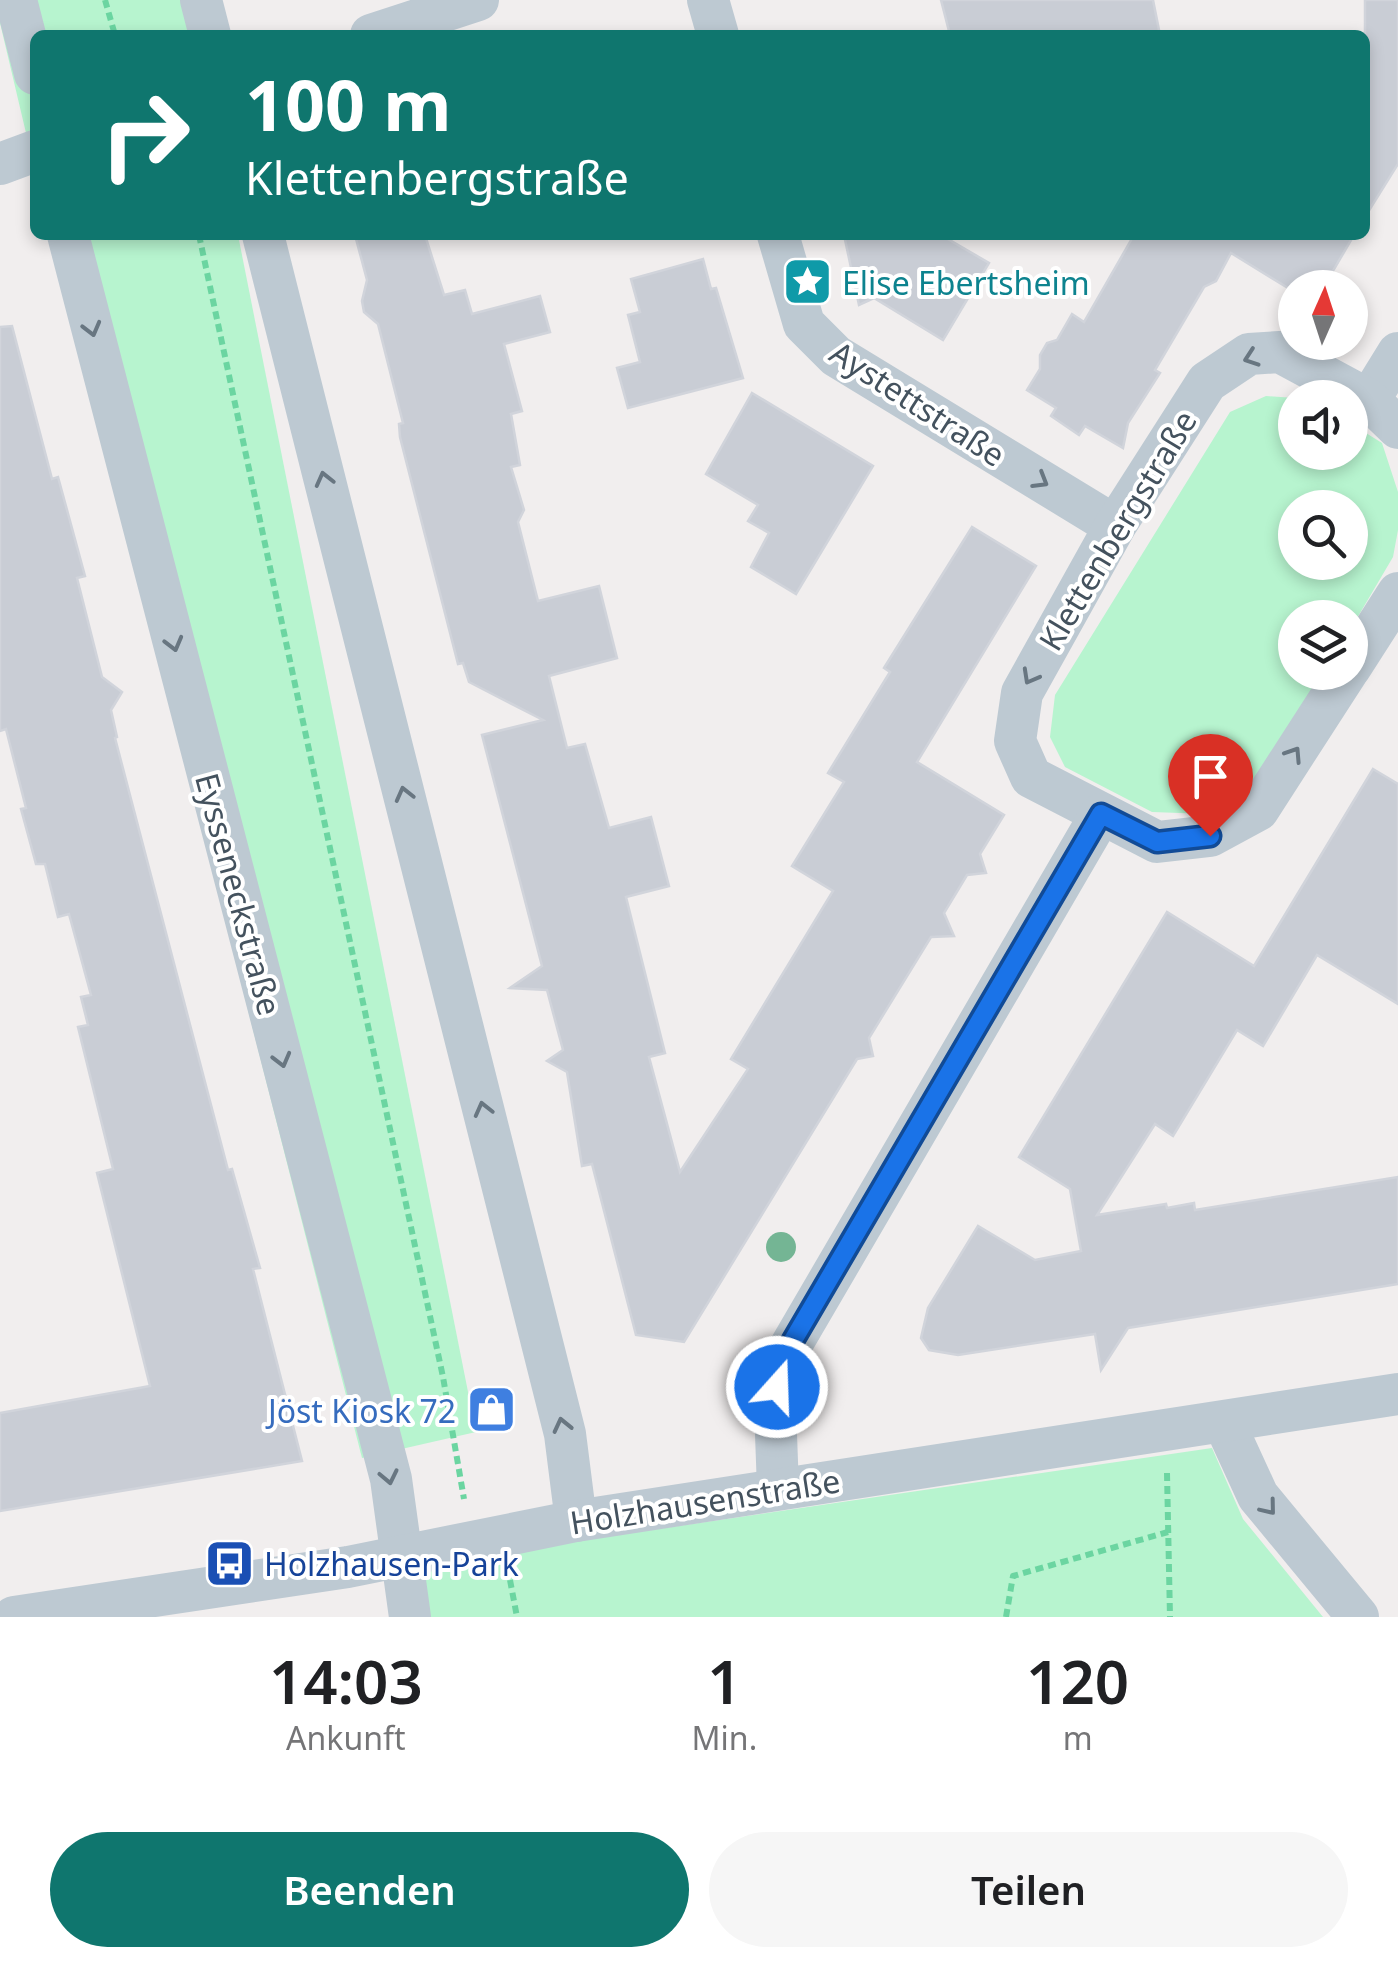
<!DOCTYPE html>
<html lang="de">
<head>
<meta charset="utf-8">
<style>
	body { margin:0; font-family:"Noto Sans",sans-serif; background:#f6f6f6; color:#202124; height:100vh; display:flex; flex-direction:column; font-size:38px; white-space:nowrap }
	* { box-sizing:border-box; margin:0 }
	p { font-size:32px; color:#757577 }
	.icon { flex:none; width:55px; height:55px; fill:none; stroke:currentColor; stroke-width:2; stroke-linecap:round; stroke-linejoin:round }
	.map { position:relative; height:1617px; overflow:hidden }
	.details { display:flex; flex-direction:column; background:#fff; flex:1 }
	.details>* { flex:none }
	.hud { position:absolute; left:30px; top:30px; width:1340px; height:210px; border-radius:15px; box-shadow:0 5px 15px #0003; background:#0f766e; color:#fff; overflow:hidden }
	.needle { width:65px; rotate:3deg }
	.fabs { position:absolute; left:1278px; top:270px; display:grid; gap:20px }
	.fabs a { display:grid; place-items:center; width:90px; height:90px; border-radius:50%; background:#fff; box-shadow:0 5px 15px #0003; font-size:50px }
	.pin { position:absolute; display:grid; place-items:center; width:85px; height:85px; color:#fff; margin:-102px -42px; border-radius:50% 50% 50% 0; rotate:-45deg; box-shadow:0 0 10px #0007 }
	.pin .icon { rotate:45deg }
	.me { position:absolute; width:110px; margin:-55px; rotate:20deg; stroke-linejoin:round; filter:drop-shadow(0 0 8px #0008) }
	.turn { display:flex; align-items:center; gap:35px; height:210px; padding:0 50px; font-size:45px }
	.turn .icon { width:130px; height:130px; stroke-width:2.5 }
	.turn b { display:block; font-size:70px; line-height:85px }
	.eta { display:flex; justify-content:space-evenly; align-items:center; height:170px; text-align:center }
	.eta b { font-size:60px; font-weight:600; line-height:70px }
	.cta { display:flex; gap:20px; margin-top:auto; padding:20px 50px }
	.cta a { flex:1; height:115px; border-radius:60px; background:#0f766e; color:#fff; font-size:40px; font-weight:600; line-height:115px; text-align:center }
	.cta a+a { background:#f6f6f6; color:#202124 }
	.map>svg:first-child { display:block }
	.green { fill:#b7f4cf; fill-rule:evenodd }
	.building { fill:#c9cdd5; stroke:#d1d4db; stroke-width:2.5 }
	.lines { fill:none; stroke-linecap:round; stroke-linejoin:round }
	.path { stroke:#6bd5a1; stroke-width:6; stroke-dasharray:8 5; stroke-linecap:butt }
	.street { stroke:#bdc9d2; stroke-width:42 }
	.tree { fill:#74b594 }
	.oneway { stroke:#687681 }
	.route-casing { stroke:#114b97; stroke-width:25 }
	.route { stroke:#1a73e8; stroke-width:18 }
	.labels { text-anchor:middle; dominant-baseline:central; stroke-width:8; stroke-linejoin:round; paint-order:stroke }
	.culture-label { font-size:32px; fill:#0d838f; stroke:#fff; text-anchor:start }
	.street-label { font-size:32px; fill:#44525e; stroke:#fff }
	.shop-label { font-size:32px; fill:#366cbe; stroke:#fff; text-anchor:end }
	.transit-label { font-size:32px; fill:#164399; stroke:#fff; text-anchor:start }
</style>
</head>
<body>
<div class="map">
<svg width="1398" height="1617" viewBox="0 0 1398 1617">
	<rect width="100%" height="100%" fill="#f1eeee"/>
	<g class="green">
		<path d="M0 0H184L194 35H35V171L0 23Z"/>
		<path d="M51 235H238L476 1432 362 1458Z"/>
		<path d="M1266 396 1295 398V452H1350V423L1382 443 1398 492V530L1393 557 1350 630V618H1295V672L1324 673 1251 795 1207 814 1152 812 1065 767 1050 737 1055 695 1230 412ZM1295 508H1350V562H1295Z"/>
		<path d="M1212 1448 1243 1519 1323 1617H408L398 1567Z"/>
	</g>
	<g class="building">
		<path d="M941 0H1153L1160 35H950Z"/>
		<path d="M1365 0H1398V164L1365 217Z"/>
		<path d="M355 235H425L444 295 465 290 472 314 540 296 550 332 504 344 522 411 511 414 520 465 511 467 524 510 518 522 538 601 599 586 617 658 549 676 567 748 585 744 609 828 651 817 669 886 626 897 665 1053 649 1057 680 1172 748 1069 731 1059 833 891 792 866 844 782 828 773 890 672 884 668 972 527 1036 566 917 762 1004 815 980 854 986 873 967 875 944 913 954 936 931 937 869 1038 873 1056 857 1059 684 1342 636 1335 592 1164 582 1166 567 1072 547 1061 563 1050 547 990 510 988 542 966 482 735 543 720 469 682 463 663 458 664 400 437 399 424 403 423 378 324 364 312 362 301 367 280Z"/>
		<path d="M844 235H941L989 263 943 340 874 298 859 305Z"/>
		<path d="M1134 235H1354L1323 288H1288L1231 253 1216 281 1204 287 1155 370 1160 373 1128 423 1123 448 1085 426 1079 435 1051 416 1056 408 1027 390 1040 369V355L1047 343 1057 340 1072 314 1084 322Z"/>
		<path d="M703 259 711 289 716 288 743 378 628 408 617 368 640 362 628 315 640 312 631 279Z"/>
		<path d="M12 326 52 479 58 477 85 576 77 578 102 677 122 692 111 710 117 737 115 738 228 1170 232 1169 260 1268 253 1269 302 1461 0 1511V1413L150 1386 97 1173 113 1169 78 1027 88 1025 81 997 91 995 69 914 58 917 45 864H36L21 809 26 808 6 729 0 731V327Z"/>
		<path d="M752 393 873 466 796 594 751 567 769 533 748 521 758 505 706 474Z"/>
		<path d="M1373 769 1398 784V1004L1317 955 1263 1046 1237 1030 1173 1136 1155 1124 1097 1215 1166 1204 1167 1208 1194 1203 1195 1210 1398 1177V1284L1128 1328 1101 1370 1095 1334 958 1355 929 1350 921 1338 928 1308 978 1226 1035 1260 1081 1251 1070 1189 1019 1157 1167 912 1254 966Z"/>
	</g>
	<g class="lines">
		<g class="path">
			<path d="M105 0 115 35"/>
			<path d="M199 235 443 1377 464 1499"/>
			<path d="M1167 1473 1170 1617"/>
			<path d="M510 1580 517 1617"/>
			<path d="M1006 1617 1013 1576 1168 1532"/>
		</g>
		<g class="street">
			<path d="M16 0 35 74"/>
			<path d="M201 0 210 35"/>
			<path d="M708 0 718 35"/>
			<path d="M371 35 478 0"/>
			<path d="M0 164 35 151"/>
			<path d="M68 235 391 1479 410 1617"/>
			<path d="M263 235 565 1434 576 1521"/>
			<path d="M778 235 804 324 836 356 1115 526"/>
			<path d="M1369 400 1398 353"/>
			<path d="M1350 668 1398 593"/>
			<path d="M1347 672 1258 810 1210 836 1157 842 1031 777 1015 741 1022 693 1115 526 1207 382 1249 354 1280 352 1369 400 1398 428"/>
			<path d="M1224 1422 1258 1496 1358 1617"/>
			<path d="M778 1489 775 1407 779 1366 1101 814"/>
			<path d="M14 1617 348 1567 576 1521 1398 1394"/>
		</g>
	</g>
	<circle class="tree" cx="781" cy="1247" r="15"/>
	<defs><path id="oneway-chevron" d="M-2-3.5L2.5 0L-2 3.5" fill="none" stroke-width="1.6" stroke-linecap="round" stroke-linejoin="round" transform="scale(2.5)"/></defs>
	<g class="oneway">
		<use href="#oneway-chevron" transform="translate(92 329) rotate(75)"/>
		<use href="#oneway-chevron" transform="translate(1251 358) rotate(161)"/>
		<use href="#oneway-chevron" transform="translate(324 479) rotate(-104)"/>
		<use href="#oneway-chevron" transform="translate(1041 481) rotate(31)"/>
		<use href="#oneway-chevron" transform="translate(174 644) rotate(75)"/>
		<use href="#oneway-chevron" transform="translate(1030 677) rotate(119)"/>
		<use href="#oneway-chevron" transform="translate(1294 754) rotate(-57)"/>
		<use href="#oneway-chevron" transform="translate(404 794) rotate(-104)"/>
		<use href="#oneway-chevron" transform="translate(282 1060) rotate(75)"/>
		<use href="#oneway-chevron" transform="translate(483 1109) rotate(-104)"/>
		<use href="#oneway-chevron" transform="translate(562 1425) rotate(-103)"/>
		<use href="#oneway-chevron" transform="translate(389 1477) rotate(78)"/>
		<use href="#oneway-chevron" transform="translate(1269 1508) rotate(51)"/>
	</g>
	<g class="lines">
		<defs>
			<path id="route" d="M777 1387 778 1366 1101 814 1157 842 1210 836"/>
		</defs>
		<use href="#route" class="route-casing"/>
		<use href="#route" class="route"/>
	</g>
	<defs>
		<symbol id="sight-square" viewBox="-11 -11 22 22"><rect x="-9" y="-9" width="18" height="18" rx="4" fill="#0f9aa8" stroke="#fff"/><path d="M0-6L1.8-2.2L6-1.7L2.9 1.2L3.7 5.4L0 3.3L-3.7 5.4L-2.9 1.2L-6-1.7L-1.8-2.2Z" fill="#fff"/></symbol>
		<symbol id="shop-square" viewBox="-11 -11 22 22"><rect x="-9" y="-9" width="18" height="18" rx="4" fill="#3f7fe0" stroke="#fff"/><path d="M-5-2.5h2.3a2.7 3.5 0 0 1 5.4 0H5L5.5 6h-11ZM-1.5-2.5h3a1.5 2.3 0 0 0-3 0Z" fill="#fff"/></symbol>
		<symbol id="bus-square" viewBox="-11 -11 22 22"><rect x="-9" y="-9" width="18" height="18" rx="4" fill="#1a4fb4" stroke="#fff"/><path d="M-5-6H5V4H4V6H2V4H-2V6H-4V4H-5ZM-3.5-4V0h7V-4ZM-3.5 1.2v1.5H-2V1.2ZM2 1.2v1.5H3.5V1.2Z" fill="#fff"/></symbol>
	</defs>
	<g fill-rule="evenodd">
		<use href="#sight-square" x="780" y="254" width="55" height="55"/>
		<use href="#shop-square" x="464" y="1382" width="55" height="55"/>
		<use href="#bus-square" x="202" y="1536" width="55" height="55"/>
	</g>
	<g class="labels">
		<g class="culture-label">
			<text x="842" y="282">Elise Ebertsheim</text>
		</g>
		<g class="street-label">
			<text transform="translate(918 403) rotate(33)">Aystettstraße</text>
			<text transform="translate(1117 530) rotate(-59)">Klettenbergstraße</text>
			<text transform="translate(239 894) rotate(75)">Eysseneckstraße</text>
			<text transform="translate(705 1501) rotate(-9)">Holzhausenstraße</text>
		</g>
		<g class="shop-label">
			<text x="456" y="1410">Jöst Kiosk 72</text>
		</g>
		<g class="transit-label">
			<text x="264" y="1563">Holzhausen-Park</text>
		</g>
	</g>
</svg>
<div class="fabs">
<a><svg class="needle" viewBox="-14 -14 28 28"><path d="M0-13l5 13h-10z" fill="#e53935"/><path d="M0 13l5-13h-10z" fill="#757577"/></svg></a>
<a><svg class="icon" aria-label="sound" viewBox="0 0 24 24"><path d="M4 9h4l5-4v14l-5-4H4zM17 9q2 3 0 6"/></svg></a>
<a><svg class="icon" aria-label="search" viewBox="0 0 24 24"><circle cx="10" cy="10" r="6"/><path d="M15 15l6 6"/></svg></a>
<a><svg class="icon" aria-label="layers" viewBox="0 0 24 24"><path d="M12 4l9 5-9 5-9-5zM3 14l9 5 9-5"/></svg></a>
</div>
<div class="pin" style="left:1210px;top:836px;background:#d93025"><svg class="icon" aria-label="arrive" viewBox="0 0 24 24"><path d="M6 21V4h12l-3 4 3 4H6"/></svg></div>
<svg class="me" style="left:777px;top:1387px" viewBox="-20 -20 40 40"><circle r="17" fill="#1a73e8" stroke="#fff" stroke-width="3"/><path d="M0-11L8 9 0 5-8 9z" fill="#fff"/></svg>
<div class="hud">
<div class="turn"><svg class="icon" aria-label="right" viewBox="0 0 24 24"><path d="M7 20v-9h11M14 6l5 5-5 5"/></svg><div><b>100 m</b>Klettenbergstraße</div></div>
</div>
</div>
<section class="details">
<div class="eta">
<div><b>14:03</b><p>Ankunft</p></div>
<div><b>1</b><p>Min.</p></div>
<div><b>120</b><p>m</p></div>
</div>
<div class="cta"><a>Beenden</a><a>Teilen</a></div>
</section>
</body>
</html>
